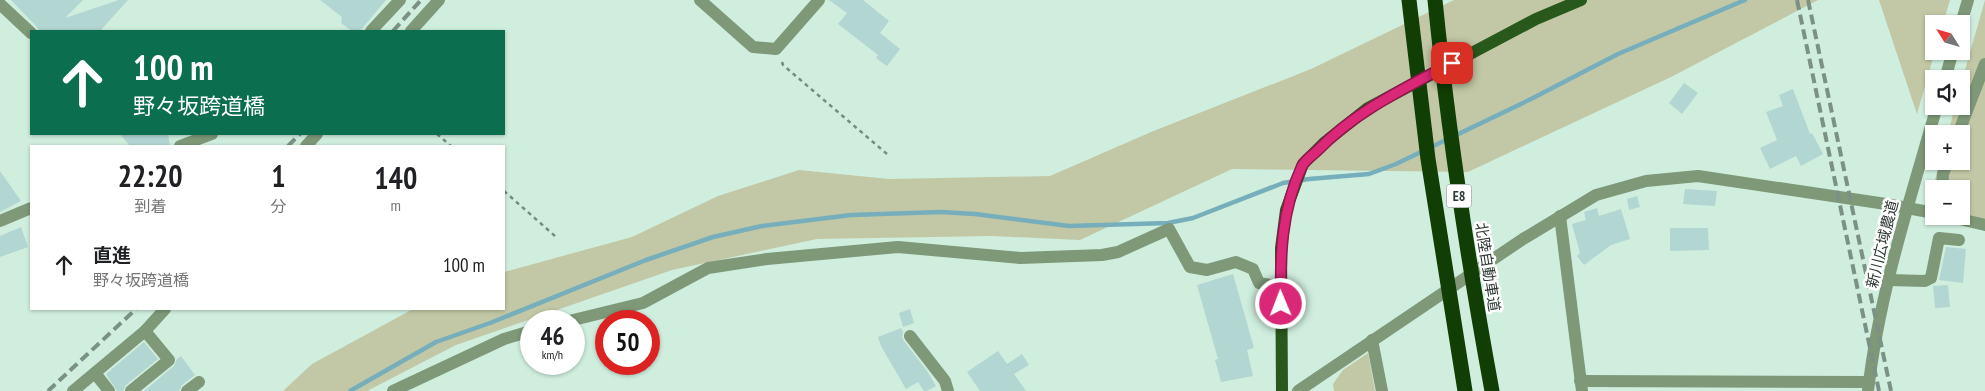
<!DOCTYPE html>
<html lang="ja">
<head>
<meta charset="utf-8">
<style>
	body { margin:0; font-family:"PT Sans Narrow","Noto Sans JP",sans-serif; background:#f2f2f2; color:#202124; height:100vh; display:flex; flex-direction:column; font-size:19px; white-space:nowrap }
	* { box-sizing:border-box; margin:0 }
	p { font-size:16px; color:#757577 }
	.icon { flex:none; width:28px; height:28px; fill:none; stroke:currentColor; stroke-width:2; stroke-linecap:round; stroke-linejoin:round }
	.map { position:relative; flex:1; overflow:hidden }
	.side { position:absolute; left:30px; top:145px; width:475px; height:165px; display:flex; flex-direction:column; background:#fff; border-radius:0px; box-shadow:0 1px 4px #0004 }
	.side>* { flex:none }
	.banner { position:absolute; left:30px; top:30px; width:475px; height:105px; border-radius:0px; box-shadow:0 1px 4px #0004; background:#0b6e4f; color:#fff; overflow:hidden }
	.needle { width:32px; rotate:307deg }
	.buttons { position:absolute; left:1925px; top:15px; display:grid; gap:10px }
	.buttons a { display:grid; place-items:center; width:45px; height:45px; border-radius:0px; background:#fff; box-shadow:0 1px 4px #0004; font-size:25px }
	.speed { position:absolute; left:520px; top:310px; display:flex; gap:10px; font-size:25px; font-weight:700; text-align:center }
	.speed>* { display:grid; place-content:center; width:65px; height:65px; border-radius:50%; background:#fff; box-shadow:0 1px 4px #0004; line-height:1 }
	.speed small { font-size:12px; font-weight:400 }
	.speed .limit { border:8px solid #d22; background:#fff; color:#111 }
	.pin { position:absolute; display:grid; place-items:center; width:42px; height:42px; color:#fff; margin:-21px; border-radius:10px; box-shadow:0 2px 8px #0006 }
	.me { position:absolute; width:55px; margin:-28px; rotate:359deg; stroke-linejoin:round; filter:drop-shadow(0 0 4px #0008) }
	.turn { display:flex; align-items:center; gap:18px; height:105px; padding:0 20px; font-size:22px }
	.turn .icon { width:65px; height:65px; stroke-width:2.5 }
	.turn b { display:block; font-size:35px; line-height:42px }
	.eta { display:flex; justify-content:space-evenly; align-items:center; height:85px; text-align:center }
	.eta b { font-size:30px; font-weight:700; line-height:35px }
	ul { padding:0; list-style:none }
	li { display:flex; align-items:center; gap:15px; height:70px; padding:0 20px }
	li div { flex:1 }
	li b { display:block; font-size:19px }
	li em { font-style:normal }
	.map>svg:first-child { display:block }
	.green { fill:#c2c8a5 }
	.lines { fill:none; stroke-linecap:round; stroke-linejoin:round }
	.stream { stroke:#76afbb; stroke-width:4.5 }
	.building { fill:#b2d6d1 }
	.path { stroke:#768b81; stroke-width:2.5; stroke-dasharray:4 4; stroke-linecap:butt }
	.minor { stroke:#7e9878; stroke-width:12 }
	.major { stroke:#28581c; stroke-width:12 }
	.highway { stroke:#113e04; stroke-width:15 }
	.rail { stroke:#7c9186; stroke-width:4; stroke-dasharray:10 5; stroke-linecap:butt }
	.route-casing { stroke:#8e194d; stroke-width:12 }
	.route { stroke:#db2777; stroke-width:9 }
	.labels { text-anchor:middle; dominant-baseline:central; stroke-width:5; stroke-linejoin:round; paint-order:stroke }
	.shield { fill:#fff; stroke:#6c7470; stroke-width:1 }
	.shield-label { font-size:14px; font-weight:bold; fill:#2d3933 }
	.street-label { font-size:15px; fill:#2d3933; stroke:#fff }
</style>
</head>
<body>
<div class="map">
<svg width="1985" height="391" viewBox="0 0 1985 391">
	<rect width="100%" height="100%" fill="#cfeede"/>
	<g class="green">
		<path d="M1454 0H1818L1671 77 1468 172 1232 169 1080 240 992 236 817 239 672 270 456 345 367 391H283L312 364 413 309H504V272L632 237 718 196 799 170 889 179 1050 176 1151 132 1311 69Z"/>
		<path d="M1879 0H1950L1943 24H1934V51H1935L1917 114Z"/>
		<path d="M1985 0V225L1961 216V189H1934V194L1932 191 1940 161H1961V134H1948L1955 106H1961V84Z"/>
		<path d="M1368 353 1375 391H1334L1333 384 1343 370Z"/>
	</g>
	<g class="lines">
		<path class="stream" d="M350 391 436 342 490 323 646 260 713 237 762 226 851 215 941 212 975 214 1069 226 1168 223 1193 218 1283 183 1309 179 1369 174 1396 164 1531 99 1618 54 1745 0"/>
	</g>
	<g class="building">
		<path d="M11 0H83L65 18 119 0H128L100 31H39L37 27Z"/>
		<path d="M320 0H386L360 31H352L341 23 342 17Z"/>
		<path d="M829 0H863L889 21 880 33 900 49 887 66 876 58 878 55 838 24 847 13Z"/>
		<path d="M1684 83 1698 93 1682 114 1669 103Z"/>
		<path d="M1793 89 1810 134 1812 133 1823 154 1801 166 1796 156 1770 169 1760 148 1777 140 1766 112 1783 106 1779 95Z"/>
		<path d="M120 134H168L170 146H130Z"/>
		<path d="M0 171 21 201 0 212Z"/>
		<path d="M1685 189 1717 191 1715 206 1683 204Z"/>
		<path d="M1637 196 1640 207 1629 210 1627 199Z"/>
		<path d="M1597 208 1599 216 1621 209 1630 239 1611 245 1584 265 1577 256 1580 253 1572 224 1586 220 1584 212Z"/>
		<path d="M21 227 28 247 0 257V236Z"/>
		<path d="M1670 228H1708L1709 250 1670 251Z"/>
		<path d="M1946 247 1966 249 1963 283 1939 280Z"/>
		<path d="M1233 274 1254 348 1247 350 1253 376 1221 382 1215 360 1218 359 1197 285Z"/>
		<path d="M1948 285 1950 307 1935 308 1933 286Z"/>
		<path d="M910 309 914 323 903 327 899 313Z"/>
		<path d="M901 328 903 332 902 337 904 341 927 371 936 386 927 391H924L918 382 906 389 881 346 878 337Z"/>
		<path d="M144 342 158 359 126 385 123 391H117L106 374Z"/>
		<path d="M998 351 1007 364 1022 354 1029 365 1014 374 1026 391H980L967 372Z"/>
		<path d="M181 356 195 375 182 385 179 391H144L174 366 177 359Z"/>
	</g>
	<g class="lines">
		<g class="path">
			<path d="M782 62 783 65 887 154"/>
			<path d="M437 134 451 146"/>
			<path d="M504 191 555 236"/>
		</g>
		<g class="minor">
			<path d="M700 0 753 47 776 49 819 0"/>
			<path d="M0 4 31 33"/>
			<path d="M1961 24 1968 0"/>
			<path d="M371 31 400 0"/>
			<path d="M411 31 439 0"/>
			<path d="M1945 79 1953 51"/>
			<path d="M1958 134 1985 64"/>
			<path d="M180 146 212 134"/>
			<path d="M306 146 317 134"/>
			<path d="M1942 189 1943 174 1948 161"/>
			<path d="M1560 216 1582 391"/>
			<path d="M1947 216 1985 225"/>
			<path d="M0 221 31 208"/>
			<path d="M1889 280 1925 281 1931 278 1939 238 1959 240"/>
			<path d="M569 321 643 303 708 268 767 259 898 247 1020 258 1102 255 1118 252 1169 229 1190 267 1207 270 1236 262 1253 269 1259 283 1281 287"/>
			<path d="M910 336 945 381 948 391"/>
			<path d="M1372 340 1382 391"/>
			<path d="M95 373 109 391"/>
			<path d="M1580 381 1869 382"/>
			<path d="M73 391 145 331 165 309"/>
			<path d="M131 391 169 360 145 331"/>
			<path d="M187 391 199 382"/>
			<path d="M393 391 504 339 531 331"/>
			<path d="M1298 391 1523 239 1596 195 1646 181 1698 176 1886 204 1934 213"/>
			<path d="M1868 391C1879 294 1910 200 1937 106"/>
		</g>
		<path class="major" d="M1282 391 1281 248 1286 210 1303 164 1324 143 1368 108 1536 19 1581 0"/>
		<g class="highway">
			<path d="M1409 0 1428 159 1465 391"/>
			<path d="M1435 0C1448 131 1468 261 1492 391"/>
		</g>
		<g class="rail">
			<path d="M1797 0 1879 391"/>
			<path d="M1808 0 1891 391"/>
			<path d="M393 31 421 0"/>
			<path d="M288 146 300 134"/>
			<path d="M48 391 136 309"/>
		</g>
	</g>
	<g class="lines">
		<defs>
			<path id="route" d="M1281 304C1280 257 1281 211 1302 166 1305 160 1313 155 1318 150 1356 111 1405 88 1452 63"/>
		</defs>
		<use href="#route" class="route-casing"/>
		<use href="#route" class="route"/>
	</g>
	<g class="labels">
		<rect class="shield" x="1446.5" y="184.5" width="25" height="23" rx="4"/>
		<g class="shield-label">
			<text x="1459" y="196">E8</text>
		</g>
		<g class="street-label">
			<text transform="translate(1882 244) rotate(-76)">新川広域農道</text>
			<text transform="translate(1488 267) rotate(81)">北陸自動車道</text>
		</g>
	</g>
</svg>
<div class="buttons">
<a><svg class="needle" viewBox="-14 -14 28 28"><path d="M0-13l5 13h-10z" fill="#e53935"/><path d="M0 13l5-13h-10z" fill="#757577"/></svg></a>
<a><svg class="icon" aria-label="sound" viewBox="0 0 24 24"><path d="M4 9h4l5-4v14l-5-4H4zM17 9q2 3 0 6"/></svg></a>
<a>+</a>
<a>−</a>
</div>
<div class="speed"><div>46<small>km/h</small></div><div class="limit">50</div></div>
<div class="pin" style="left:1452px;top:63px;background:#d93025"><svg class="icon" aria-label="arrive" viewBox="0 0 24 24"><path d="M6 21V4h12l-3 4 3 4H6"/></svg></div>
<svg class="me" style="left:1281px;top:304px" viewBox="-20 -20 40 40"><circle r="17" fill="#db2777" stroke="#fff" stroke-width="3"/><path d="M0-11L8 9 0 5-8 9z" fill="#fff"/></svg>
<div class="banner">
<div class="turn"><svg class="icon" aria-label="ahead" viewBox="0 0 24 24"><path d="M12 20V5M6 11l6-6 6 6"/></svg><div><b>100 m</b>野々坂跨道橋</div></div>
</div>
<section class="side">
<div class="eta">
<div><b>22:20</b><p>到着</p></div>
<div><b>1</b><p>分</p></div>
<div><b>140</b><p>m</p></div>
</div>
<ul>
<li><svg class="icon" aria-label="ahead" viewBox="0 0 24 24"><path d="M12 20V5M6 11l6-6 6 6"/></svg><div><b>直進</b><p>野々坂跨道橋</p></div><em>100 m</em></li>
</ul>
</section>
</div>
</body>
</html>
